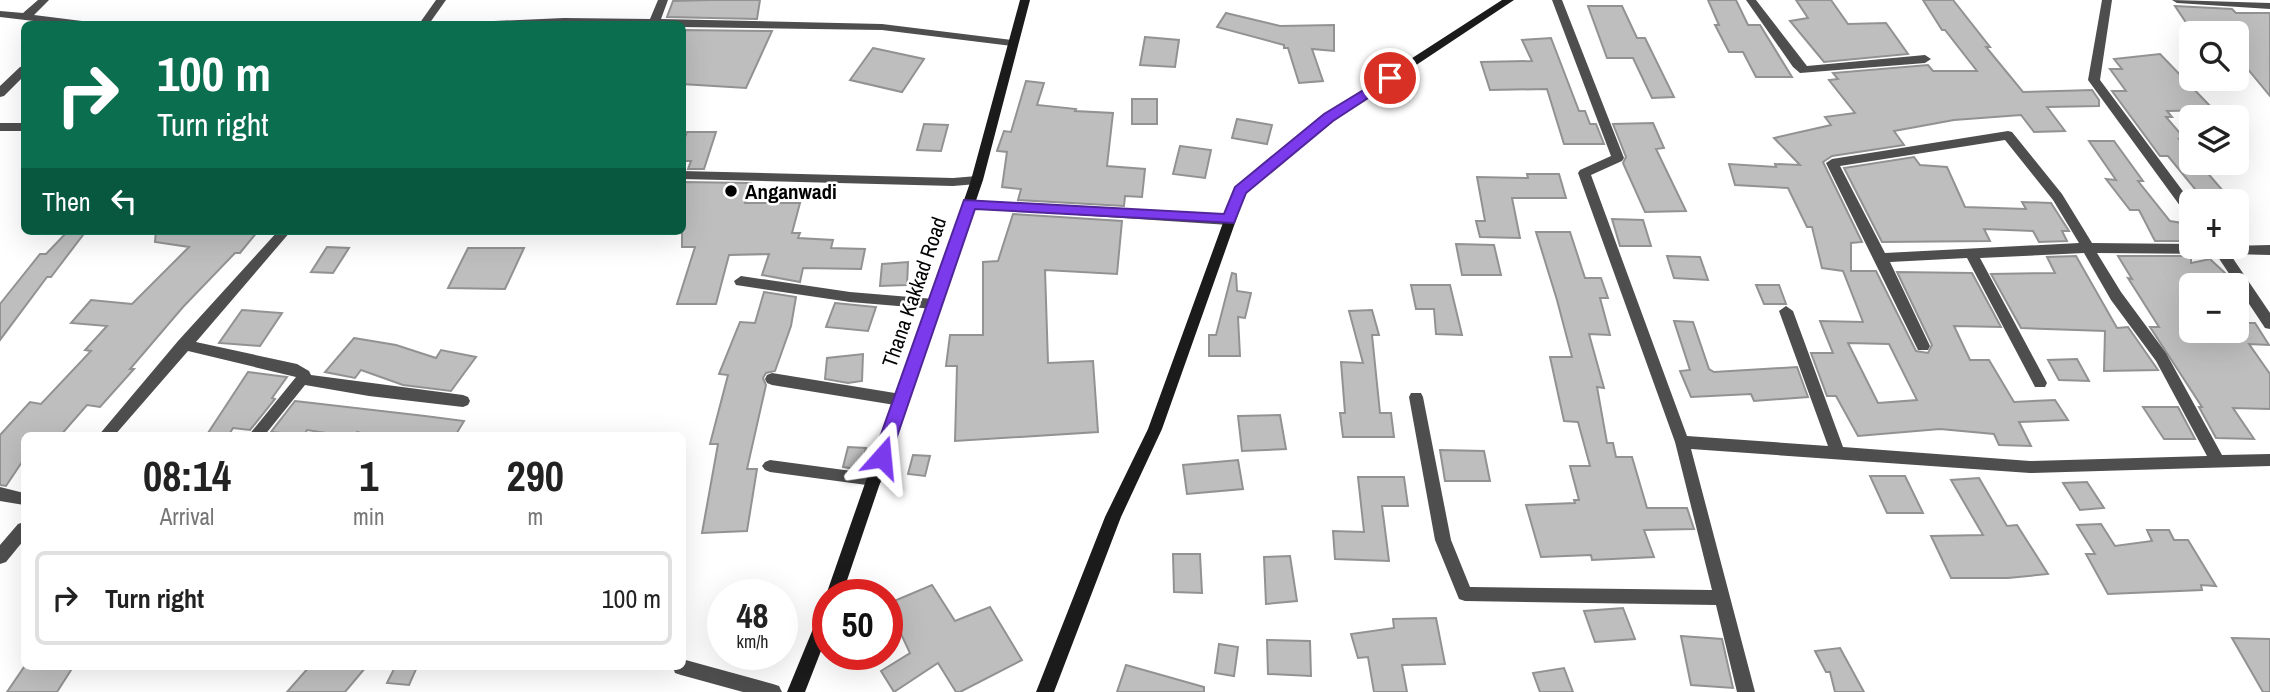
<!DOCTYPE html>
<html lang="en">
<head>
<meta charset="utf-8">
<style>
	body { margin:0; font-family:"Archivo Narrow",sans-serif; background:#f2f2f2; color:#222; height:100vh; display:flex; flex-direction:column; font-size:26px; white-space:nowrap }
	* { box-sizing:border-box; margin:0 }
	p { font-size:23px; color:#767676 }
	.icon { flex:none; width:38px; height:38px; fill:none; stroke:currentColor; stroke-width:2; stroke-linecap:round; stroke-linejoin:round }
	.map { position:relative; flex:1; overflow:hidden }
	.drawer { position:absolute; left:21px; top:432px; width:665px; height:238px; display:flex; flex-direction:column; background:#fff; border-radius:10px; box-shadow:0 7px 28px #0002 }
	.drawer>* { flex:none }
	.top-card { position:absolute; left:21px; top:21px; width:665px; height:214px; border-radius:10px; box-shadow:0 7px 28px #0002; background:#0b6e4f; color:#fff; overflow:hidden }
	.buttons { position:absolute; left:2179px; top:21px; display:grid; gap:14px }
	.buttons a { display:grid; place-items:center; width:70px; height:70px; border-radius:10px; background:#fff; box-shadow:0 7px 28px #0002; font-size:35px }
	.speed { position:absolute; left:707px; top:579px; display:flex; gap:14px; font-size:35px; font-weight:700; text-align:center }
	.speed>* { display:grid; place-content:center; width:91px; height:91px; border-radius:50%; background:#fff; box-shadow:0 7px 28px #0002; line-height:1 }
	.speed small { font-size:18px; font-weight:400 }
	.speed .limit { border:10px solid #d22; background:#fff; color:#111 }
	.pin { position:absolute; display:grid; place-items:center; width:60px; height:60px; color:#fff; margin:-30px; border:4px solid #fff; border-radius:50%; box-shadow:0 2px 7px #0007 }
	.me { position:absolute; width:77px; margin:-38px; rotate:18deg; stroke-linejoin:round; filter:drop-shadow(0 0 5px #0008) }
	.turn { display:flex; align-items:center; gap:24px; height:147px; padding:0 21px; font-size:32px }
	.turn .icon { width:91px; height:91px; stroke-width:2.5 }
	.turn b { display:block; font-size:49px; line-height:60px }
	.then { display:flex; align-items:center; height:66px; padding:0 21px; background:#0003; gap:14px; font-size:26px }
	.eta { display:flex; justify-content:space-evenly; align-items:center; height:119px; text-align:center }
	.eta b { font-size:42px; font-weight:700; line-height:49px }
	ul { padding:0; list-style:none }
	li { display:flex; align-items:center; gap:21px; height:94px; margin:0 14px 10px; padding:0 7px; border:4px solid #e0e0e0; border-radius:10px }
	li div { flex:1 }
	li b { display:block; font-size:26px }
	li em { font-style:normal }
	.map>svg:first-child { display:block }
	.building { fill:#bebebe; stroke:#929292; stroke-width:2; fill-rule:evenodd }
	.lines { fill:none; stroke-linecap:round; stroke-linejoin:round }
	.street { fill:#4e4e4e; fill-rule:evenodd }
	.secondary { fill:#1b1b1b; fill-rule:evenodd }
	.route { fill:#7c3aed; stroke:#51269a; stroke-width:2 }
	.poi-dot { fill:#000; stroke:#fff; stroke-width:2.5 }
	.labels { text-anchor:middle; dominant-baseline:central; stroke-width:5; stroke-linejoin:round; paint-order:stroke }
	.poi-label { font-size:21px; font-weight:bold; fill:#000; stroke:#fff; text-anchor:start }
	.street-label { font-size:21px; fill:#000; stroke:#fff }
</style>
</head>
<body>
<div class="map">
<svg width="2270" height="692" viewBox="0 0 2270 692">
	<rect width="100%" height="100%" fill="#fff"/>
	<g class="building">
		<path d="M710 0H760L757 19 667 17 673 1Z"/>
		<path d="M1708 0H1736L1748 25H1760L1792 77H1756L1743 52H1729L1715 25H1719Z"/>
		<path d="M1796 0H1831L1848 24 1886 23 1908 54 1824 62 1790 21 1808 18Z"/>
		<path d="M1923 0H1953L1990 47H1986L2023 92 2092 90 2099 100V106L2047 107 2065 131 2034 132 2021 115 1954 120 1894 131 1904 145 1832 156 1823 162 1862 242 1851 243V271H1876L1916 351 1928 353 1932 345 1897 272 1972 273 2001 327 1954 326 1970 360H1989L2014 402 2055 400 2068 420 2019 422 2031 446 1999 445 1994 434 1940 429 1858 436 1836 396H1827L1811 353H1833L1820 321 1863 322 1843 271 1822 268 1812 227H1807L1788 188 1735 185 1729 164 1776 167 1775 164 1800 165 1774 138 1831 125 1825 117 1855 113 1829 80 1838 79 1833 73 1928 65 1933 71H1977L1945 30H1942ZM1848 343 1889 344 1917 400 1878 403Z"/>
		<path d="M1588 6H1622L1637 38H1645L1674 97 1652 98 1633 58H1607Z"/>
		<path d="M2175 6 2232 9 2236 13H2270V96L2236 55V33H2193Z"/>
		<path d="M1226 13 1280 26 1334 25V51L1312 49 1323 81 1299 83 1288 48H1284V45L1217 27Z"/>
		<path d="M682 30 772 31 746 88 682 84Z"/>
		<path d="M1145 37 1179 40 1175 67 1140 65Z"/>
		<path d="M1551 38 1579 111H1585L1590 124H1596L1604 144H1564L1547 89 1490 90 1481 62 1532 61 1522 40Z"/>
		<path d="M873 48 924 59 902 92 850 80Z"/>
		<path d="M2160 54 2214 110 2167 111 2172 117H2166L2185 139H2179L2191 154V163H2199L2230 199 2204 200 2168 156H2160L2112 91H2126L2110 69H2122L2114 59Z"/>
		<path d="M1026 81 1044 83 1037 105 1076 109 1075 111 1113 113 1107 166 1145 169 1142 197 1125 196 1124 206 1018 200 1021 189 1002 187 1007 152 997 151 1004 131 1011 132Z"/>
		<rect x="1132" y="99" width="25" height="25"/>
		<path d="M1237 119 1272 125 1267 144 1232 138Z"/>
		<path d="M1653 123 1664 148 1656 149 1686 211 1645 212 1623 163 1626 157 1613 124Z"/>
		<path d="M924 124 948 125 941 151 917 150Z"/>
		<path d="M687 132H716L704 169H688L691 161H682V145Z"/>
		<path d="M2089 141H2114L2143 181H2138L2170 221 2182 223 2191 241H2155L2139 210H2130L2106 179 2116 180Z"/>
		<path d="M1180 146 1211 150 1205 178 1173 174Z"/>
		<path d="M1914 157 1920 165 1947 167 1965 207 2026 209 2022 202 2051 203 2069 231H2062L2067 241 2039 242 2033 231 1984 229 1990 241 1882 242 1844 168Z"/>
		<path d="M1527 174H1559L1566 198H1512L1520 238 1480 237 1476 221H1485L1477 177 1528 178Z"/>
		<path d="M682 182 751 183 745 203H800L792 233H800L798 238 833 240 831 248 865 249 861 269 803 268 800 282 762 275 769 254 729 255 716 304H677L695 247H682Z"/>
		<path d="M1013 214 1122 221 1117 274 1045 270 1048 363 1093 361 1098 432 955 441 957 366H946L950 335H983V262L998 261Z"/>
		<path d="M1612 219 1643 220 1651 246H1620Z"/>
		<path d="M68 231H86L51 277H47L0 340V304L40 254H46Z"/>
		<path d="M156 231H258L240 253H235L183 307 130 369H134L100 407 87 405 60 436H24V459L6 486 0 485V435L30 402 41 404 91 351 85 350 107 326 71 323 91 300 132 304 189 247 155 242Z"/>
		<path d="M1536 232H1570L1585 278H1601L1608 298H1600L1610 335 1589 334 1604 388 1597 387 1607 443H1613L1616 457H1632L1647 508H1687L1694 529 1644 530 1654 557 1592 560 1591 555 1541 557 1526 505 1575 503 1574 500H1579L1570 466H1590L1578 422 1564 421 1550 357H1572L1557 300Z"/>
		<path d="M1456 244 1494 245 1501 275H1462Z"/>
		<path d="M327 247 349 248 333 273 311 272Z"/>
		<path d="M468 248H524L505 289 448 288Z"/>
		<path d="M1667 256 1700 257 1708 280 1674 278Z"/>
		<path d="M2076 256 2117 328 2128 327 2158 370 2104 371 2105 331 2021 328 1991 274 2055 273 2047 257Z"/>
		<path d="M2118 256H2191V263L2210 259 2225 273 2226 274 2191 282V331H2236V323H2255L2269 345 2249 344 2270 374V409L2233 408 2254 439 2216 438 2199 407H2202L2150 327H2159L2128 278 2132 279Z"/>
		<path d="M908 262 907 285 880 286 882 264Z"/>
		<path d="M1232 273 1236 274 1237 291 1251 293 1245 318 1238 317 1240 356H1209V335H1216Z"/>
		<path d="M1411 285H1450L1462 335 1436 334 1434 309H1416Z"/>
		<path d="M1756 285H1779L1786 304H1764Z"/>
		<path d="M764 292 796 297 791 326 775 371 766 373 763 378 766 385 747 469H757L747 531 702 533 718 444H710L728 375 719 374 740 322 755 323Z"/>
		<path d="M835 303 876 307 868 331 826 327Z"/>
		<path d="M242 310 282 313 260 346 219 343Z"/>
		<path d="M1372 310 1379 335H1372L1380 413H1391L1394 437H1343L1340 413H1345L1341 362 1363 363 1349 311Z"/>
		<path d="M1674 321 1693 322 1709 369 1714 372 1797 367 1808 397 1754 401 1751 394 1691 397 1680 371 1690 370Z"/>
		<path d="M354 338 396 345 436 358 441 350 476 357 451 391 403 385 361 370 355 378 325 372Z"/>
		<path d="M863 354 862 381 848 383 825 379 827 358Z"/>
		<path d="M2077 359 2089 381 2059 380 2048 360Z"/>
		<path d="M248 372 287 377 272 398 275 399 250 430 233 428 228 436H206Z"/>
		<path d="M295 401 425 416 464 421 455 436H373L357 432 355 436H346L307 430 304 435 271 432Z"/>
		<path d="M2143 407H2178L2195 439H2164Z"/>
		<path d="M1280 415 1286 449 1242 451 1238 416Z"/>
		<path d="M848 447 866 448 861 470 843 467Z"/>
		<path d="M1440 450 1484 451 1490 481H1445Z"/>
		<path d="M913 455 930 456 925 476 908 474Z"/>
		<path d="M1238 460 1243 489 1187 494 1183 465Z"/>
		<path d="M1870 476H1905L1923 513H1887Z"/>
		<path d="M1358 477H1404L1408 506H1382L1389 561 1335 559 1333 531 1364 532Z"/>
		<path d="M1979 478 2007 526 2017 525 2048 574 2008 578H1951L1931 536 1983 535 1951 480Z"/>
		<path d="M2087 482 2104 508 2080 510 2063 483Z"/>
		<path d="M2101 524 2115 546 2152 541 2147 530H2169L2174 540H2188L2216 586 2201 585 2202 590 2108 594 2086 554H2095L2077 525Z"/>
		<path d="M1173 554H1200L1202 593 1174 592Z"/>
		<path d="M1290 556 1297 601 1266 604 1264 557Z"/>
		<path d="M932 585 955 621 990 607 1022 660 960 692H956L938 663 894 692 881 671 910 653 887 604Z"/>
		<path d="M1623 608 1635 639 1595 642 1584 611Z"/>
		<path d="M1436 618 1445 664 1402 665 1407 692H1374L1368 657 1358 658 1351 634 1394 628 1393 619Z"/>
		<path d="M1681 636 1722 639 1733 688 1691 685Z"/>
		<path d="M2232 638 2270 639V692H2263Z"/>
		<path d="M1267 640 1310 641 1311 676 1268 674Z"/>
		<path d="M1219 644 1238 647 1234 676 1215 673Z"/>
		<path d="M1840 648 1864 692H1835L1830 672H1826L1815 651Z"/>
		<path d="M1126 665 1204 687V692H1117Z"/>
		<path d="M24 667H73L57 692H7Z"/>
		<path d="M309 667H366L345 692H287Z"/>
		<path d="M395 667H417L409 685 387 683Z"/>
		<path d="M1564 668 1573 692H1540L1533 673Z"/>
	</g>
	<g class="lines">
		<g class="street">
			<path d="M38 0H49L34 15 82 21 88 24H59L0 17V11L23 13Z"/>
			<path d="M436 0H446L429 24H419Z"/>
			<path d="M658 0H668L661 19 882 24 1012 40 1018 43 1012 46 882 30 682 27V24H488L494 21 564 18 650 19Z"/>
			<path d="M1552 0H1562L1624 158 1622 161 1591 175 1687 436 1828 446 1779 311 1786 306 1793 311 1843 447 2030 461 2207 456 2156 361 2111 300 2084 253 1980 258 2047 383 2045 387H2035L1967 258 1890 262 1930 346 1928 350H1918L1826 163 1832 159 2008 131 2012 132 2062 194 2092 243 2191 244V247L2270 245V255L2230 254 2270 313V329L2265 328 2216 254 2097 253 2121 292 2166 353 2222 455 2270 454V466L2030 473 1691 449 1755 692H1737L1716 605 1465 601 1459 599 1435 540 1409 397 1411 393H1421L1423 397 1451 540 1470 587 1712 590 1675 442 1578 173 1580 170 1611 156ZM2005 140 2053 200 2079 243 1885 253 1840 166Z"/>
			<path d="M1746 0H1756L1807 66 1925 55 1931 59 1925 63 1800 73 1793 67Z"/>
			<path d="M2102 0H2112L2100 80 2191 202V216L2186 214 2088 80Z"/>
			<path d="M2172 0 2270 3V9L2177 3Z"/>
			<path d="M24 66V76L4 96 0 97V86L20 67Z"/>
			<rect x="0" y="123" width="24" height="8"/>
			<path d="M682 171 953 178 977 176 983 180 977 184 953 186 682 179Z"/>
			<path d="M969 200 1229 215 1235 220 1229 225 969 208 963 204Z"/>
			<path d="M278 231H291L196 342 297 364 309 371 311 375 463 395 468 397 470 401 468 405 463 407 369 396 305 385 264 436H248L296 377 188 351 114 436H98L178 341Z"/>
			<path d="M741 276 850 292 934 299 941 304 934 309 850 302 736 285 734 281Z"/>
			<path d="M772 373 901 394 906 396 908 400 906 404 901 406 772 385 767 383 765 379 767 375Z"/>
			<path d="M770 460 874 474 879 475 882 480 879 485 874 486 770 472 765 470 762 466 765 462Z"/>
			<path d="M0 487 24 493V505L0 501Z"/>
			<path d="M24 522V540L6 562 0 564V545L18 524Z"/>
			<path d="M682 659 773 684 779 686 782 692H743L681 675 675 673 673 667H682Z"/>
		</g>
		<g class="secondary">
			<path d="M1020 0H1030L983 180 842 595H828V599L826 595 971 180Z"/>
			<path d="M1502 0H1514L1332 121 1246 192 1162 429 1121 517 1054 692H1036L1105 517 1148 429 1236 187 1324 115Z"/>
			<path d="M828 605V633L805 692H787L822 607Z"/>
		</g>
	</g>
	<path class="route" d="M1390 74 1396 78 1394 81 1333 121 1246 193 1234 223 975 209 890 457 888 462H876L873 457 964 200 1224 214 1235 187 1324 114Z"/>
	<circle class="poi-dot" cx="731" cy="191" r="7"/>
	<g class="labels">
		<g class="poi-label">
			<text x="745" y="191">Anganwadi</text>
		</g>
		<g class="street-label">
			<text transform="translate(914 292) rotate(-71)">Thana Kakkad Road</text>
		</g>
	</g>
</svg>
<div class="buttons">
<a><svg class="icon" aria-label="search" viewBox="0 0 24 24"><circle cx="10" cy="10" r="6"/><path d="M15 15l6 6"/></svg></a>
<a><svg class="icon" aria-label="layers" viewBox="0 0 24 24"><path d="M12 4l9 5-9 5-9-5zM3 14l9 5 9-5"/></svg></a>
<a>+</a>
<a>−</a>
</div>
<div class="speed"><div>48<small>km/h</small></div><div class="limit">50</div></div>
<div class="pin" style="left:1390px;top:78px;background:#d93025"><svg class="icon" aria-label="arrive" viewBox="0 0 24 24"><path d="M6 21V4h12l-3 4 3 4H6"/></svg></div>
<svg class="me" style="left:882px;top:457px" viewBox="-20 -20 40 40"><path d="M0-17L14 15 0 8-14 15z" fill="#7c3aed" stroke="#fff" stroke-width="4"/></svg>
<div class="top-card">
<div class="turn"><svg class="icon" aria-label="right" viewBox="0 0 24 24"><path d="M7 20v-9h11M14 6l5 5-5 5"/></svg><div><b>100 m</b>Turn right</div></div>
<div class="then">Then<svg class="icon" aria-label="left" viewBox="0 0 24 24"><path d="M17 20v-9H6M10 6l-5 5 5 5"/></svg></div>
</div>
<section class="drawer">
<div class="eta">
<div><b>08:14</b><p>Arrival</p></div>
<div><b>1</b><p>min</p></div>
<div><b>290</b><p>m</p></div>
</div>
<ul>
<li><svg class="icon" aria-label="right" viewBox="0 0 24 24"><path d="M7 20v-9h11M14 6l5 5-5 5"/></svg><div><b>Turn right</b></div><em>100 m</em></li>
</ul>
</section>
</div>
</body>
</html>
